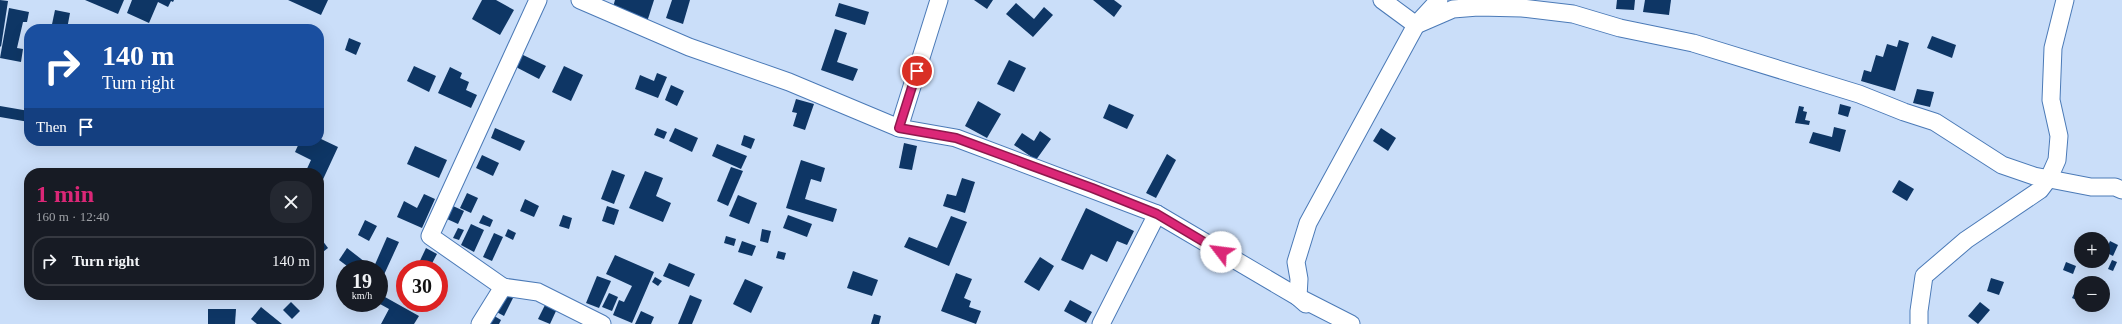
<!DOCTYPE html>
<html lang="en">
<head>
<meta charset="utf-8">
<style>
	body { margin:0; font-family:Georgia,serif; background:#242831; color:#f1f3f6; height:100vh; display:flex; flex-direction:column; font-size:15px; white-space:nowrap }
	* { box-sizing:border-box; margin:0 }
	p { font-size:13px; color:#9ea1a6 }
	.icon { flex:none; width:22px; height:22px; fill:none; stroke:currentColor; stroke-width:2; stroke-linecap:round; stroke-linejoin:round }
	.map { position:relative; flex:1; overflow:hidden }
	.details { position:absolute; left:24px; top:168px; width:300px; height:132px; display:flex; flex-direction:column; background:#171b24; border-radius:16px; box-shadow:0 4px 16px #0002 }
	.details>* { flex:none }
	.top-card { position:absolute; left:24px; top:24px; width:300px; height:122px; border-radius:16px; box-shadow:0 4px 16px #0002; background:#1a4fa0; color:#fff; overflow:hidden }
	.controls { position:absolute; left:2074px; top:232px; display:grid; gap:8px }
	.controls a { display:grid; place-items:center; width:36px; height:36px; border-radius:50%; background:#171b24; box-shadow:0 4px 16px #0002; font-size:20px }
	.speed { position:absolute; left:336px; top:260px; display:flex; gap:8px; font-size:20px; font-weight:700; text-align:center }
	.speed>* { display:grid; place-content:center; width:52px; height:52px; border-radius:50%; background:#171b24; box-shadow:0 4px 16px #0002; line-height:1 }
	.speed small { font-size:10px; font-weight:400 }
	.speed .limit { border:6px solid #d22; background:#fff; color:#111 }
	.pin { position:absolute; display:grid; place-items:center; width:34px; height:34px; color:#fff; margin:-17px; border:2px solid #fff; border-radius:50%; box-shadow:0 1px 4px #0007 }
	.me { position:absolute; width:44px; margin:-22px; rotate:300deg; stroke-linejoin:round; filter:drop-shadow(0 0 3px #0008) }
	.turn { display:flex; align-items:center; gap:14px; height:84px; padding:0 12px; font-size:18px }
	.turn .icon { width:52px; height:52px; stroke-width:2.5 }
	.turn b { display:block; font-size:28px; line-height:34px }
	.then { display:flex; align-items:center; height:38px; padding:0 12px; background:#0003; gap:8px; font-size:15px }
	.round { display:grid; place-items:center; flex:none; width:42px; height:42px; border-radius:16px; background:#242831 }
	.headline { display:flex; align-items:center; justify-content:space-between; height:68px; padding:0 12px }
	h1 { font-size:24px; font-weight:700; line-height:30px; color:#db2777 }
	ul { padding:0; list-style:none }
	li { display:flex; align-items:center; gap:12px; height:50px; margin:0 8px 6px; padding:0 4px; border:2px solid #363941; border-radius:16px }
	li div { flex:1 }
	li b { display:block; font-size:15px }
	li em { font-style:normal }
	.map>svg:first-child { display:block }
	.building { fill:#0e3665 }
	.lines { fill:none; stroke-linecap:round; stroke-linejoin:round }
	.minor-casing { stroke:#4b7ab7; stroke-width:19 }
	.minor { stroke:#fff; stroke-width:17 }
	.route-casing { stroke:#8e194d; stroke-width:10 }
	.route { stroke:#db2777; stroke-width:7 }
</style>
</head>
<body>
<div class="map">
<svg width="2122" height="324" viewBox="0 0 2122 324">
	<rect width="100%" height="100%" fill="#cadef9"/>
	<g class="building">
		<path d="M0 0 8 1 1 47 0 46Z"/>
		<path d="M85 0H124L118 14Z"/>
		<path d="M132 0H174L173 2 171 1 168 7 158 2 149 23 127 13Z"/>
		<path d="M288 0H328L321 15Z"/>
		<path d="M482 0H496L514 10 500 35 472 19Z"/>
		<path d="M615 0H654L647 22 613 7Z"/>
		<path d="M672 0H690L683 24 666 18Z"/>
		<path d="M974 0H993L987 9Z"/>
		<path d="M1093 0H1114L1122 6 1114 17Z"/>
		<path d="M1617 0H1635L1634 10 1616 9Z"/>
		<path d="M1645 0H1671L1669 15 1643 12Z"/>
		<path d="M839 3 869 12 865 25 835 16Z"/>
		<path d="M1016 3 1034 19 1044 7 1053 15 1033 37 1006 14Z"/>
		<path d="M9 8 29 12 27 22H23L17 48 23 49 21 62 0 58Z"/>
		<path d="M55 10 70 13 67 29H51Z"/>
		<path d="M835 29 847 33 837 62 858 69 853 81 821 70Z"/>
		<path d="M1932 36 1956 45 1952 58 1927 48Z"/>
		<path d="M349 38 361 43 356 55 345 50Z"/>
		<path d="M1899 40 1909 43 1895 91 1861 81 1864 70 1871 72 1876 55 1883 57 1887 44 1897 47Z"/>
		<path d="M521 54 546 66 539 79 514 66Z"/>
		<path d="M1009 60 1026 68 1014 92 997 84Z"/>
		<path d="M414 66 436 76 429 92 407 81Z"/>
		<path d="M564 66 583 75 571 101 552 92Z"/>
		<path d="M450 67 462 73 460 78 469 82 466 90 477 95 471 108 438 93Z"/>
		<path d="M657 73 667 77 658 98 635 89 640 75 654 81Z"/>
		<path d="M671 85 684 91 677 106 665 100Z"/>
		<path d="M1917 89 1934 92 1930 107 1913 103Z"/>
		<path d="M796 99 814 104 805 130 793 126 797 113 792 112Z"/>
		<path d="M978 101 1001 114 987 138 965 126Z"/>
		<path d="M1109 104 1134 115 1127 129 1103 118Z"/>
		<path d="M1840 104 1851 107 1848 117 1838 114Z"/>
		<path d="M0 106 29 111V122L0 117Z"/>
		<path d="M1799 106 1804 107 1803 111 1807 112 1805 120 1810 121 1809 125 1795 123Z"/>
		<path d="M1834 127 1846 130 1840 152 1809 143 1813 132 1832 137Z"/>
		<path d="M495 128 525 141 520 151 491 138Z"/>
		<path d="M657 128 667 132 664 139 654 135Z"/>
		<path d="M675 128 698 138 692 152 669 141Z"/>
		<path d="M1381 128 1396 138 1388 151 1373 141Z"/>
		<path d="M1040 131 1051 139 1036 160 1014 145 1022 133 1034 141Z"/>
		<path d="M744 135 755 139 751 149 741 145Z"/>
		<path d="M319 138 338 147 319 188V173H305L311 160 295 152 300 141H319Z"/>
		<path d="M904 143 917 146 912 170 899 168Z"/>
		<path d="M717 144 747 156 741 169 712 156Z"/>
		<path d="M415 146 447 160 439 178 407 164Z"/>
		<path d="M1167 154 1176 160 1156 198 1146 193Z"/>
		<path d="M482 155 499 163 493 176 476 168Z"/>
		<path d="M801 160 825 168 821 182 811 179 805 199 837 209 833 222 786 208Z"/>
		<path d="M731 167 743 171 728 206 717 201Z"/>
		<path d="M612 170 625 175 614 204 601 199Z"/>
		<path d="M645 171 663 178 656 196 671 203 663 222 629 208Z"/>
		<path d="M962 178 975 182 965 213 943 206 947 194 956 196Z"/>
		<path d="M1899 180 1914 189 1907 201 1892 192Z"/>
		<path d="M467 193 478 198 471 213 460 208Z"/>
		<path d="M424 194 435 199 422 228 397 217 404 201 417 208Z"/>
		<path d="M738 195 757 203 749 224 729 216Z"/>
		<path d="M525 199 539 206 534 217 520 211Z"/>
		<path d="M453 206 464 211 458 224 447 219Z"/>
		<path d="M607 206 619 210 614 225 602 221Z"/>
		<path d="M1086 208 1134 231 1127 245 1117 241 1107 262 1091 254 1083 270 1061 260Z"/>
		<path d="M483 215 493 220 490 227 479 223Z"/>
		<path d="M563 215 572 218 569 229 559 226Z"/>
		<path d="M788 215 812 224 807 237 783 228Z"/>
		<path d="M951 216 967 222 949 266 904 247 909 237 937 248Z"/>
		<path d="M365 220 377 226 369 241 358 235Z"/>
		<path d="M471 224 484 230 474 252 461 245Z"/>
		<path d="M458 228 464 230 459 240 453 238Z"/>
		<path d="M508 229 516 233 513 240 505 236Z"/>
		<path d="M762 229 771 231 768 243 760 241Z"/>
		<path d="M494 233 503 237 492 261 483 257Z"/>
		<path d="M319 236 328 248 319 255Z"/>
		<path d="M726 236 736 239 734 246 724 243Z"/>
		<path d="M387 237 399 242 382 279 379 278V269H373Z"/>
		<path d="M742 241 756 246 752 256 738 252Z"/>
		<path d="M2110 241 2118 245 2113 256 2105 252Z"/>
		<path d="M347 248 365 262 360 269H351L339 260Z"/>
		<path d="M426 248 437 254 429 269H416Z"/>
		<path d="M778 251 786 253 784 260 776 258Z"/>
		<path d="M615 255 654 272 632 323 613 315 619 300 624 302 632 286 606 274Z"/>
		<path d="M1040 257 1054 266 1039 291 1024 282Z"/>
		<path d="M2112 260 2117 262 2113 271 2108 269Z"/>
		<path d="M2066 262 2076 266 2073 274 2063 270Z"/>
		<path d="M669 263 695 274 689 287 663 276Z"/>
		<path d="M853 271 878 280 872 296 847 288Z"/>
		<path d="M956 273 972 279 964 298 971 301 969 307 981 311 976 324 941 311Z"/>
		<path d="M597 276 611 281 599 308 586 303Z"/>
		<path d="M655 277 662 281 658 286 652 282Z"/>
		<path d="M1991 278 2004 282 1999 295 1987 291Z"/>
		<path d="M745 279 763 287 751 313 733 304Z"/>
		<path d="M2078 285 2081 287V302L2072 298Z"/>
		<path d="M502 292 513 298 504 316 493 310Z"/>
		<path d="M609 293 618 297 612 311 602 307Z"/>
		<path d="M690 295 702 300 692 324H678Z"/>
		<path d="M385 297 419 316 414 324H381L389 309 380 304Z"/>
		<path d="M1070 300 1092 312 1086 323 1064 311Z"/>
		<path d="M291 302 300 311 292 319 283 310Z"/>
		<path d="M1980 302 1990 310 1978 324 1968 316Z"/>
		<path d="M545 305 556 311 550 324 538 319Z"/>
		<path d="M261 307 282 324H257L251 319Z"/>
		<path d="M208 309H236L235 324H208Z"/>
		<path d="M641 311 654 317 651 324H635Z"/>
		<path d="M491 314 501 320 499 324H487Z"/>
		<path d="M874 314 881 316 879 324H871Z"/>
	</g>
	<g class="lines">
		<defs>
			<g id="minor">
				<path d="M580 0 689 47 789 82 899 128 956 138 1157 214 1298 297 1351 324"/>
				<path d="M1382 0 1416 25"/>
				<path d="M1416 25 1453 9 1478 7 1522 8 1573 14 1620 28 1693 43 1859 94 1904 112 1935 122 2002 165 2034 176 2091 187H2115L2122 190"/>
				<path d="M899 128 939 0"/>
				<path d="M503 287 538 292 602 324"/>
				<path d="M1306 304 1298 297 1299 279 1296 262 1308 223 1416 25 1439 0"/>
				<path d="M480 324 503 287 430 236 538 0"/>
				<path d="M1101 324 1157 214"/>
				<path d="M1919 324V311L1924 276 1966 240 2040 190 2049 178 2057 160 2059 136 2051 100 2053 48 2065 0"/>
			</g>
		</defs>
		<use href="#minor" class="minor-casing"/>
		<use href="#minor" class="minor"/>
	</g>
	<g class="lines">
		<defs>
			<path id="route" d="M917 71 899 128 956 138 1092 188 1157 214 1221 252"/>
		</defs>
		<use href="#route" class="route-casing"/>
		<use href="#route" class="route"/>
	</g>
</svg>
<div class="controls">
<a>+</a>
<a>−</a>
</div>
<div class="speed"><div>19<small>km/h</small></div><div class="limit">30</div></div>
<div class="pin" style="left:917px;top:71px;background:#d93025"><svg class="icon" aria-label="arrive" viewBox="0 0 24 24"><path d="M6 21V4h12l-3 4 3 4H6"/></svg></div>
<svg class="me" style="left:1221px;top:252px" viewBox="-20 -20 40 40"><circle r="19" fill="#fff"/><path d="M0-13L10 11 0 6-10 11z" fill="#db2777"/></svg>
<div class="top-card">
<div class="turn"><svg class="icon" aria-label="right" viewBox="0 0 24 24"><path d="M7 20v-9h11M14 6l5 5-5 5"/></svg><div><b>140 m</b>Turn right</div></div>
<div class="then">Then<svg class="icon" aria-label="arrive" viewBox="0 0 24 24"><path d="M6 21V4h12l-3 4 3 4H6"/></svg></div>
</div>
<section class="details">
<div class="headline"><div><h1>1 min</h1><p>160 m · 12:40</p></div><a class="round"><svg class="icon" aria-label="close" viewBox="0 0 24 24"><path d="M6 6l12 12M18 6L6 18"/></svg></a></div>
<ul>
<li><svg class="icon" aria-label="right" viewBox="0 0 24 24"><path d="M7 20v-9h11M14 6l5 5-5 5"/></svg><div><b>Turn right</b></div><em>140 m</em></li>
</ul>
</section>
</div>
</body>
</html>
